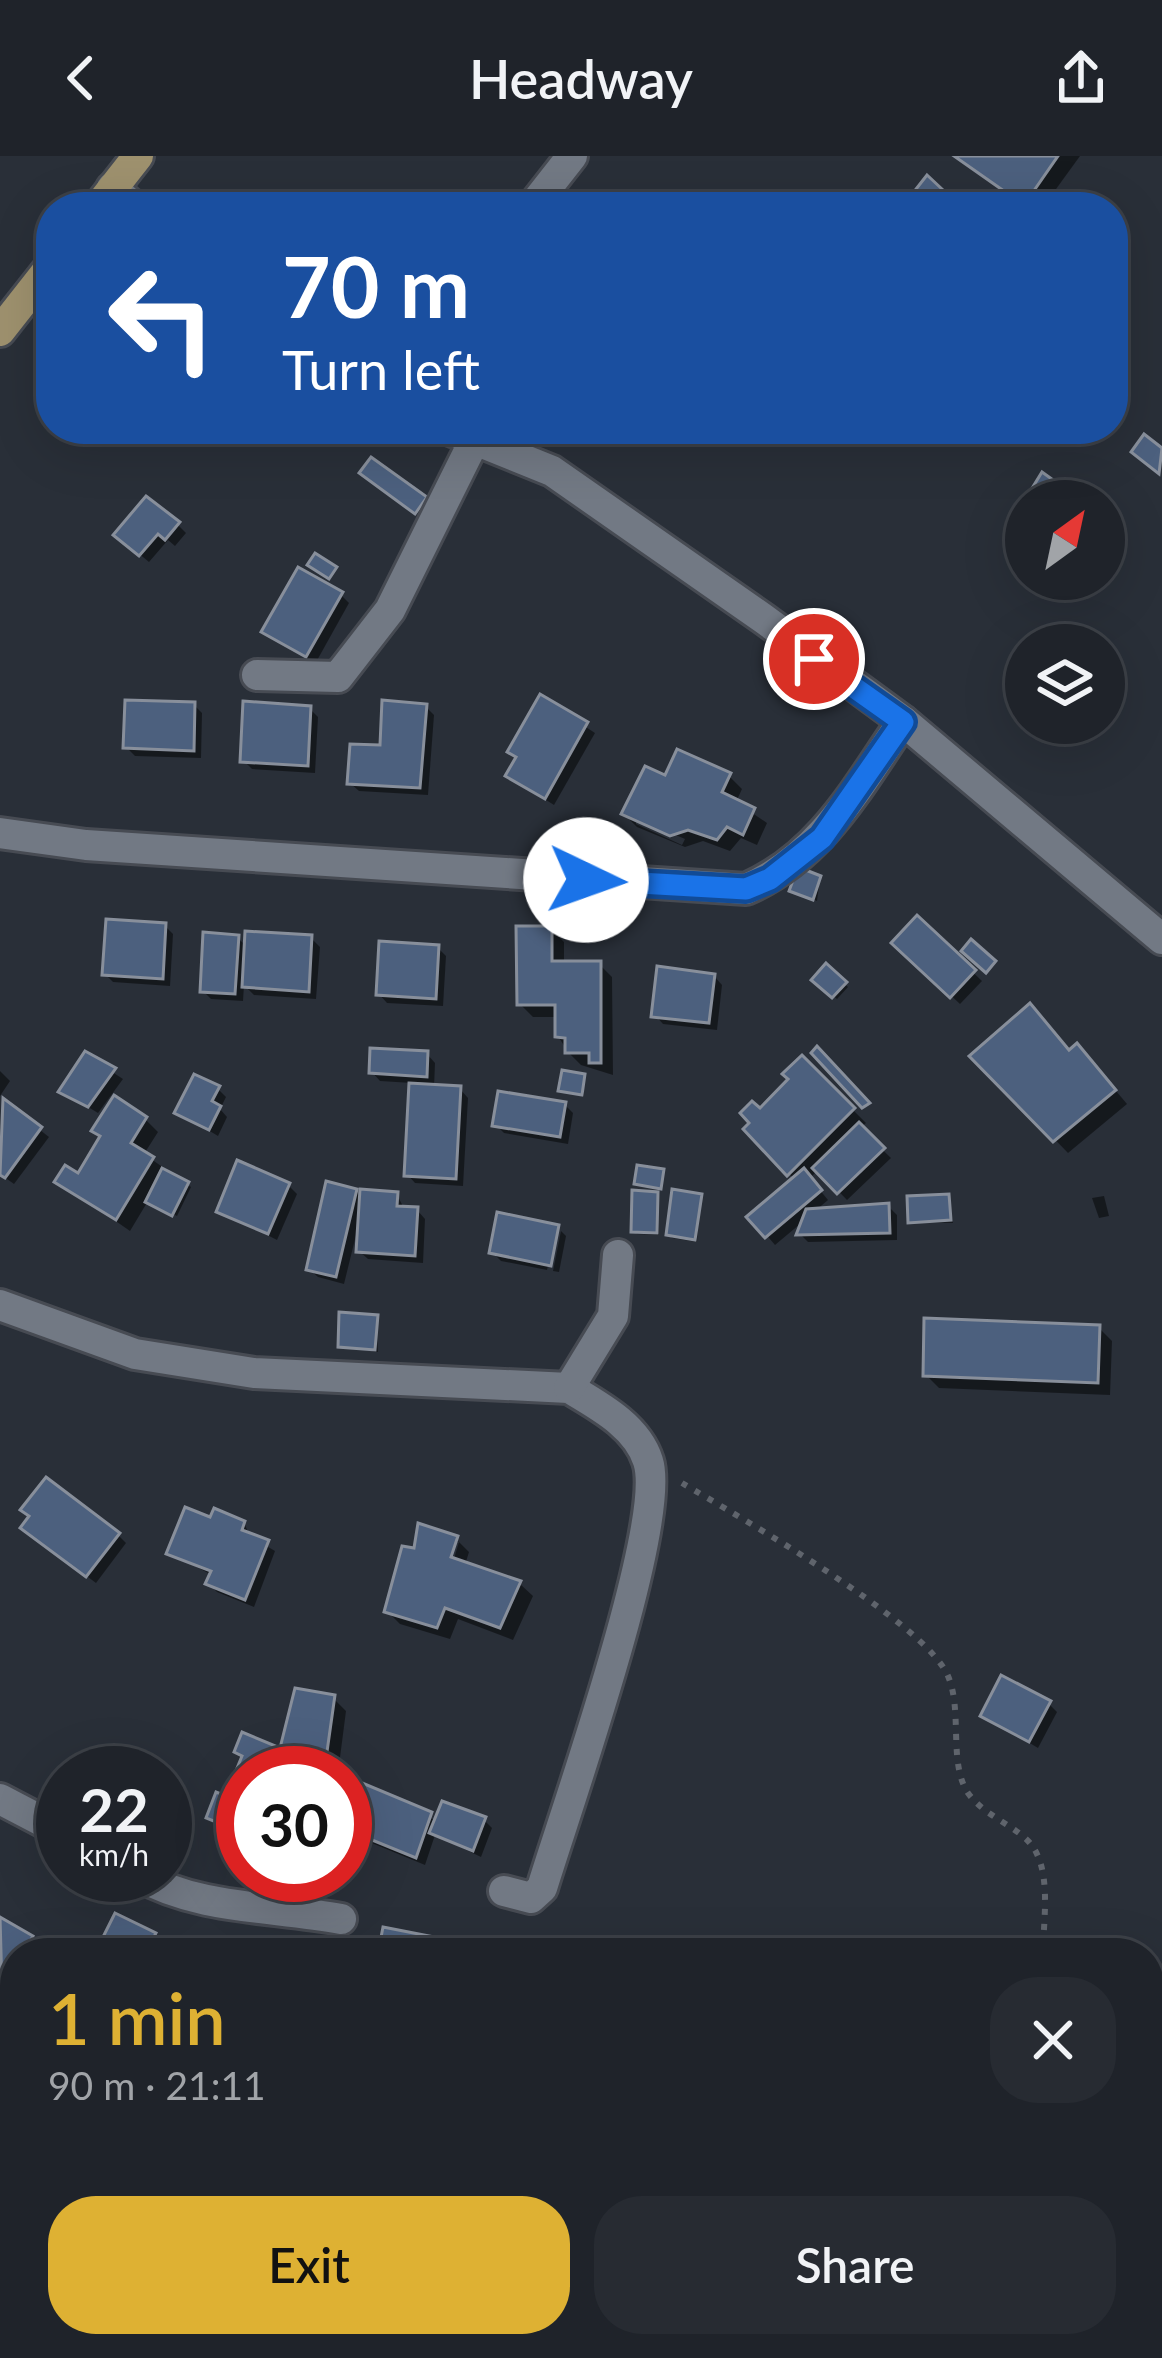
<!DOCTYPE html>
<html lang="en">
<head>
<meta charset="utf-8">
<style>
	body { margin:0; font-family:Lato,sans-serif; background:#272b32; color:#f1f3f6; height:100vh; display:flex; flex-direction:column; font-size:45px; white-space:nowrap }
	* { box-sizing:border-box; margin:0 }
	p { font-size:39px; color:#a1a4a8 }
	.icon { flex:none; width:66px; height:66px; fill:none; stroke:currentColor; stroke-width:2; stroke-linecap:round; stroke-linejoin:round }
	.map { position:relative; flex:1; overflow:hidden }
	.side { position:absolute; left:0px; top:1782px; width:1164px; height:420px; display:flex; flex-direction:column; background:#1f232a; border-radius:48px 48px 0 0; box-shadow:0 12px 48px #0002,0 0 0 3px #3c4047 }
	.side>* { flex:none }
	.hud { position:absolute; left:36px; top:36px; width:1092px; height:252px; border-radius:48px; box-shadow:0 12px 48px #0002,0 0 0 3px #3c4047; background:#1a4fa0; color:#fff; overflow:hidden }
	.needle { width:78px; rotate:33deg }
	.controls { position:absolute; left:1005px; top:324px; display:grid; gap:24px }
	.controls a { display:grid; place-items:center; width:120px; height:120px; border-radius:50%; background:#1f232a; box-shadow:0 12px 48px #0002,0 0 0 3px #3c4047; font-size:60px }
	.speed { position:absolute; left:36px; top:1590px; display:flex; gap:24px; font-size:60px; font-weight:700; text-align:center }
	.speed>* { display:grid; place-content:center; width:156px; height:156px; border-radius:50%; background:#1f232a; box-shadow:0 12px 48px #0002,0 0 0 3px #3c4047; line-height:1 }
	.speed small { font-size:30px; font-weight:400 }
	.speed .limit { border:18px solid #d22; background:#fff; color:#111 }
	.pin { position:absolute; display:grid; place-items:center; width:102px; height:102px; color:#fff; margin:-51px; border:6px solid #fff; border-radius:50%; box-shadow:0 3px 12px #0007 }
	.me { position:absolute; width:132px; margin:-66px; rotate:93deg; stroke-linejoin:round; filter:drop-shadow(0 0 9px #0008) }
	.turn { display:flex; align-items:center; gap:42px; height:252px; padding:0 48px; font-size:54px }
	.turn .icon { width:156px; height:156px; stroke-width:2.5 }
	.turn b { display:block; font-size:84px; line-height:102px }
	.round { display:grid; place-items:center; flex:none; width:126px; height:126px; border-radius:48px; background:#272b32 }
	.head { display:flex; align-items:center; justify-content:space-between; height:204px; padding:0 48px }
	h1 { font-size:72px; font-weight:600; line-height:90px; color:#deb133 }
	.primary-button { display:flex; gap:24px; margin-top:auto; padding:24px 48px }
	.primary-button a { flex:1; height:138px; border-radius:48px; background:#deb133; color:#111; font-size:48px; font-weight:600; line-height:138px; text-align:center }
	.primary-button a+a { background:#272b32; color:#f1f3f6 }
	header { display:flex; justify-content:space-between; align-items:center; height:156px; padding:0 48px; background:#1f232a; font-size:54px; font-weight:600 }
	.map>svg:first-child { display:block }
	.shadow { fill:#0007; fill-rule:evenodd }
	.building { fill:#4c607e; stroke:#888f9b; stroke-width:3 }
	.lines { fill:none; stroke-linecap:round; stroke-linejoin:round }
	.minor-casing { stroke:#474b53; stroke-width:36 }
	.major-casing { stroke:#474b53; stroke-width:36 }
	.path { stroke:#5f646c; stroke-width:6; stroke-dasharray:6 9; stroke-linecap:butt }
	.minor { stroke:#727984; stroke-width:30 }
	.major { stroke:#9e916e; stroke-width:30 }
	.route-casing { stroke:#114b97; stroke-width:30 }
	.route { stroke:#1a73e8; stroke-width:21 }
</style>
</head>
<body>
<header><svg class="icon" aria-label="back" viewBox="0 0 24 24"><path d="M15 5l-7 7 7 7"/></svg>Headway<svg class="icon" aria-label="share" viewBox="0 0 24 24"><path d="M12 15V3M7 8l5-5 5 5M5 13v7h14v-7"/></svg></header>
<div class="map">
<svg width="1162" height="2202" viewBox="0 0 1162 2202">
	<rect width="100%" height="100%" fill="#292f38"/>
	<g class="shadow">
		<path d="M958 0H1080L1043 51H1026Z"/>
		<path d="M178 369 186 377 175 390 168 384 149 406 126 387Z"/>
		<path d="M341 439 349 447 315 508 265 475Z"/>
		<path d="M541 542 595 577 554 649 508 620Z"/>
		<path d="M194 549 202 557 201 602 135 600 126 591Z"/>
		<path d="M426 551 434 559 428 639 359 635 350 627Z"/>
		<path d="M310 553 318 561 315 617 252 613 243 604Z"/>
		<path d="M729 620 742 633 736 646 767 667 757 689 741 682 730 695 703 685 685 691 637 671 624 658 667 623ZM636 662 685 683 682 689 636 668Z"/>
		<path d="M820 722 817 745 793 734Z"/>
		<path d="M917 763 982 825 960 848 895 787Z"/>
		<path d="M164 769 173 778 170 830 113 826 105 818Z"/>
		<path d="M551 773 564 786V808H599L612 821 613 919 581 909 568 896 558 880V861H533L520 848Z"/>
		<path d="M238 782 247 791 311 782 320 791 316 843 254 839 244 829 243 845 211 843 203 835Z"/>
		<path d="M438 792 446 800 443 850 387 847 379 838Z"/>
		<path d="M826 811 848 831 837 843 815 824Z"/>
		<path d="M714 820 722 829 717 874 663 868 655 859Z"/>
		<path d="M1070 897 1090 904 1127 948 1068 997 974 900Z"/>
		<path d="M427 898 435 907 434 932 460 933 468 942 463 1030 415 1027 407 1018 412 927 380 925 372 916Z"/>
		<path d="M86 899 123 923 98 957 62 935Z"/>
		<path d="M802 903 866 967 860 972 891 1002 847 1044 818 1014 810 1022 828 1044 815 1055 888 1050 897 1059V1084L808 1086 800 1078 806 1063 775 1089 751 1061 795 1024 747 973 792 923Z"/>
		<path d="M0 915 10 925 0 940Z"/>
		<path d="M584 920V941L562 934Z"/>
		<path d="M218 933 226 941 220 953 227 961 218 980 178 956Z"/>
		<path d="M4 946 49 981 14 1028 0 1018Z"/>
		<path d="M565 949 573 957 568 988 504 977 496 969Z"/>
		<path d="M145 963 158 976 144 998 191 1031 177 1060 148 1045 130 1075 58 1025 79 1021Z"/>
		<path d="M288 1029 297 1038 277 1084 220 1055Z"/>
		<path d="M356 1035 362 1042 397 1039 405 1054H417L425 1063 423 1107 368 1103 359 1095 357 1075 344 1128 318 1121 309 1113Z"/>
		<path d="M657 1038 659 1079 637 1078 634 1075Z"/>
		<path d="M1104 1040 1109 1060 1099 1062 1092 1042Z"/>
		<path d="M700 1041 697 1086 672 1082 669 1078Z"/>
		<path d="M948 1041 953 1067 911 1066Z"/>
		<path d="M557 1071 547 1114 501 1105 492 1096Z"/>
		<path d="M561 1075 566 1080 559 1116 553 1115Z"/>
		<path d="M376 1162 378 1196 341 1190Z"/>
		<path d="M1099 1172 1112 1185 1110 1239 939 1232 926 1219Z"/>
		<path d="M32 1361 118 1379 126 1387 96 1427 33 1380Z"/>
		<path d="M212 1365 244 1367 250 1380 275 1395 254 1451 217 1436 209 1428 212 1419 170 1397Z"/>
		<path d="M456 1383 469 1396 465 1409 520 1428 533 1440 513 1484 458 1463 450 1483 400 1468 387 1455 417 1396ZM453 1386H459L450 1416 444 1415Z"/>
		<path d="M333 1542 346 1555 338 1617 239 1616 244 1602 237 1596H282Z"/>
		<path d="M1049 1548 1057 1556 1038 1592 983 1559Z"/>
		<path d="M243 1622V1683L209 1661 233 1646Z"/>
		<path d="M349 1625 437 1665 484 1664 492 1672 481 1701 435 1679 425 1709 345 1676Z"/>
		<path d="M0 1764 44 1795 15 1797V1873L0 1860 7 1837 0 1833Z"/>
		<path d="M154 1779 167 1792 165 1797H99Z"/>
		<path d="M433 1784 440 1797H381Z"/>
	</g>
	<g class="building">
		<path d="M954 0H1058L1024 49Z"/>
		<path d="M927 19 958 48 959 51H902Z"/>
		<path d="M1144 278 1162 292 1159 318 1131 296Z"/>
		<path d="M371 301 427 341 415 358 359 317Z"/>
		<path d="M1042 316 1074 339 1071 345H1044L1031 334Z"/>
		<path d="M146 340 180 366 165 384 158 378 139 400 113 379Z"/>
		<path d="M315 397 337 411 329 423 307 409Z"/>
		<path d="M298 411 343 436 306 501 261 476Z"/>
		<path d="M540 538 588 566 545 643 505 620 516 601 507 596Z"/>
		<path d="M125 544 195 546 194 595 123 592Z"/>
		<path d="M382 544 427 548 420 632 347 628 350 588 380 589Z"/>
		<path d="M243 545 311 550 308 610 240 606Z"/>
		<path d="M677 593 731 617 722 636 755 652 743 679 727 671 717 684 688 674 670 680 621 658 645 610 665 619Z"/>
		<path d="M798 711 821 720 813 744 789 735Z"/>
		<path d="M917 759 976 814 950 842 891 787Z"/>
		<path d="M106 763 166 767 163 823 102 819Z"/>
		<path d="M516 770H552V805H601V907H589V897H565V882L555 881V849H517Z"/>
		<path d="M245 775 312 779 309 836 242 831Z"/>
		<path d="M203 776 239 779 235 838 200 836Z"/>
		<path d="M971 783 996 805 986 817 961 795Z"/>
		<path d="M379 785 439 789 436 843 376 839Z"/>
		<path d="M826 807 847 826 832 842 811 824Z"/>
		<path d="M657 810 715 818 709 867 651 861Z"/>
		<path d="M1030 847 1069 894 1077 887 1116 934 1053 986 969 900Z"/>
		<path d="M817 890 870 947 862 952 811 897Z"/>
		<path d="M370 892 428 895 427 921 369 917Z"/>
		<path d="M85 895 116 912 88 951 58 936Z"/>
		<path d="M802 899 855 952 787 1020 743 973 749 967 740 957 752 945 760 952 788 923 782 918Z"/>
		<path d="M562 914 585 918 582 939 558 935Z"/>
		<path d="M194 918 220 930 212 945 221 950 209 974 174 957Z"/>
		<path d="M409 927 461 930 456 1023 404 1020Z"/>
		<path d="M498 935 566 946 560 981 492 970Z"/>
		<path d="M114 939 147 961 131 987 154 1001 116 1064 54 1026 65 1009 78 1017 100 980 91 975Z"/>
		<path d="M3 942 42 971 5 1022 0 1019Z"/>
		<path d="M859 966 885 992 837 1038 812 1012Z"/>
		<path d="M237 1004 290 1027 268 1078 216 1056Z"/>
		<path d="M637 1009 664 1013 661 1033 634 1028Z"/>
		<path d="M162 1012 189 1026 172 1060 145 1046Z"/>
		<path d="M804 1012 822 1034 765 1082 746 1061Z"/>
		<path d="M326 1025 357 1033 336 1121 306 1114Z"/>
		<path d="M360 1033 398 1036 397 1050 418 1051 415 1100 356 1096Z"/>
		<path d="M672 1033 702 1038 695 1084 666 1079Z"/>
		<path d="M632 1034 658 1036 657 1077 631 1076Z"/>
		<path d="M949 1038 951 1064 908 1067 907 1040Z"/>
		<path d="M889 1047 890 1077 796 1079 806 1053Z"/>
		<path d="M497 1056 559 1069 551 1110 489 1097Z"/>
		<path d="M339 1156 378 1159 375 1194 338 1191Z"/>
		<path d="M924 1162 1100 1169 1098 1227 923 1220Z"/>
		<path d="M46 1321 120 1377 86 1421 20 1372 29 1360 20 1354Z"/>
		<path d="M185 1351 210 1361 214 1352 245 1365 242 1374 269 1384 245 1444 205 1428 211 1415 166 1398Z"/>
		<path d="M418 1367 458 1380 451 1401 521 1425 500 1472 445 1452 437 1472 384 1456 402 1390 414 1392Z"/>
		<path d="M1001 1519 1051 1545 1029 1586 980 1560Z"/>
		<path d="M295 1532 335 1539 324 1617H243V1677L206 1662 216 1636 231 1642 241 1619 235 1617 242 1600 234 1596 242 1576 280 1592Z"/>
		<path d="M348 1621 432 1656 416 1702 345 1673Z"/>
		<path d="M442 1645 486 1661 473 1695 429 1677Z"/>
		<path d="M115 1757 156 1777 146 1797H95Z"/>
		<path d="M0 1761 33 1780 23 1797H15V1810L2 1832Z"/>
		<path d="M383 1771 434 1781 431 1797H378Z"/>
		<path d="M15 1815V1869L0 1861V1845Z"/>
		<path d="M982 2187H1009L1036 2202H974Z"/>
	</g>
	<g class="lines">
		<defs>
			<g id="minor">
				<path d="M112 32 134 51"/>
				<path d="M532 51 572 0"/>
				<path d="M448 273 552 315 764 463 903 565 1162 783"/>
				<path d="M257 519 338 521 390 454 475 283"/>
				<path d="M0 677 86 689 746 733C822 700 858 630 903 565"/>
				<path d="M0 1149 135 1198 254 1217 569 1232C599 1250 637 1270 648 1305 668 1366 565 1656 542 1732L531 1742 504 1735"/>
				<path d="M569 1232 613 1160 618 1099"/>
				<path d="M0 1643 63 1676"/>
				<path d="M138 1719C199 1754 272 1750 341 1763"/>
			</g>
			<g id="major">
				<path d="M98 51 138 0"/>
				<path d="M0 175 51 110"/>
			</g>
		</defs>
		<use href="#minor" class="minor-casing"/>
		<use href="#major" class="major-casing"/>
		<path class="path" d="M682 1327C739 1361 925 1466 948 1520 963 1555 948 1607 968 1637 983 1658 1007 1666 1025 1682 1054 1707 1043 1763 1043 1797"/>
		<use href="#minor" class="minor"/>
		<use href="#major" class="major"/>
	</g>
	<g class="lines">
		<defs>
			<path id="route" d="M586 724 746 733 770 723 822 682 903 566 814 503"/>
		</defs>
		<use href="#route" class="route-casing"/>
		<use href="#route" class="route"/>
	</g>
</svg>
<div class="controls">
<a><svg class="needle" viewBox="-14 -14 28 28"><path d="M0-13l5 13h-10z" fill="#e53935"/><path d="M0 13l5-13h-10z" fill="#a1a4a8"/></svg></a>
<a><svg class="icon" aria-label="layers" viewBox="0 0 24 24"><path d="M12 4l9 5-9 5-9-5zM3 14l9 5 9-5"/></svg></a>
</div>
<div class="speed"><div>22<small>km/h</small></div><div class="limit">30</div></div>
<div class="pin" style="left:814px;top:503px;background:#d93025"><svg class="icon" aria-label="arrive" viewBox="0 0 24 24"><path d="M6 21V4h12l-3 4 3 4H6"/></svg></div>
<svg class="me" style="left:586px;top:724px" viewBox="-20 -20 40 40"><circle r="19" fill="#fff"/><path d="M0-13L10 11 0 6-10 11z" fill="#1a73e8"/></svg>
<div class="hud">
<div class="turn"><svg class="icon" aria-label="left" viewBox="0 0 24 24"><path d="M17 20v-9H6M10 6l-5 5 5 5"/></svg><div><b>70 m</b>Turn left</div></div>
</div>
<section class="side">
<div class="head"><div><h1>1 min</h1><p>90 m · 21:11</p></div><a class="round"><svg class="icon" aria-label="close" viewBox="0 0 24 24"><path d="M6 6l12 12M18 6L6 18"/></svg></a></div>
<div class="primary-button"><a>Exit</a><a>Share</a></div>
</section>
</div>
</body>
</html>
